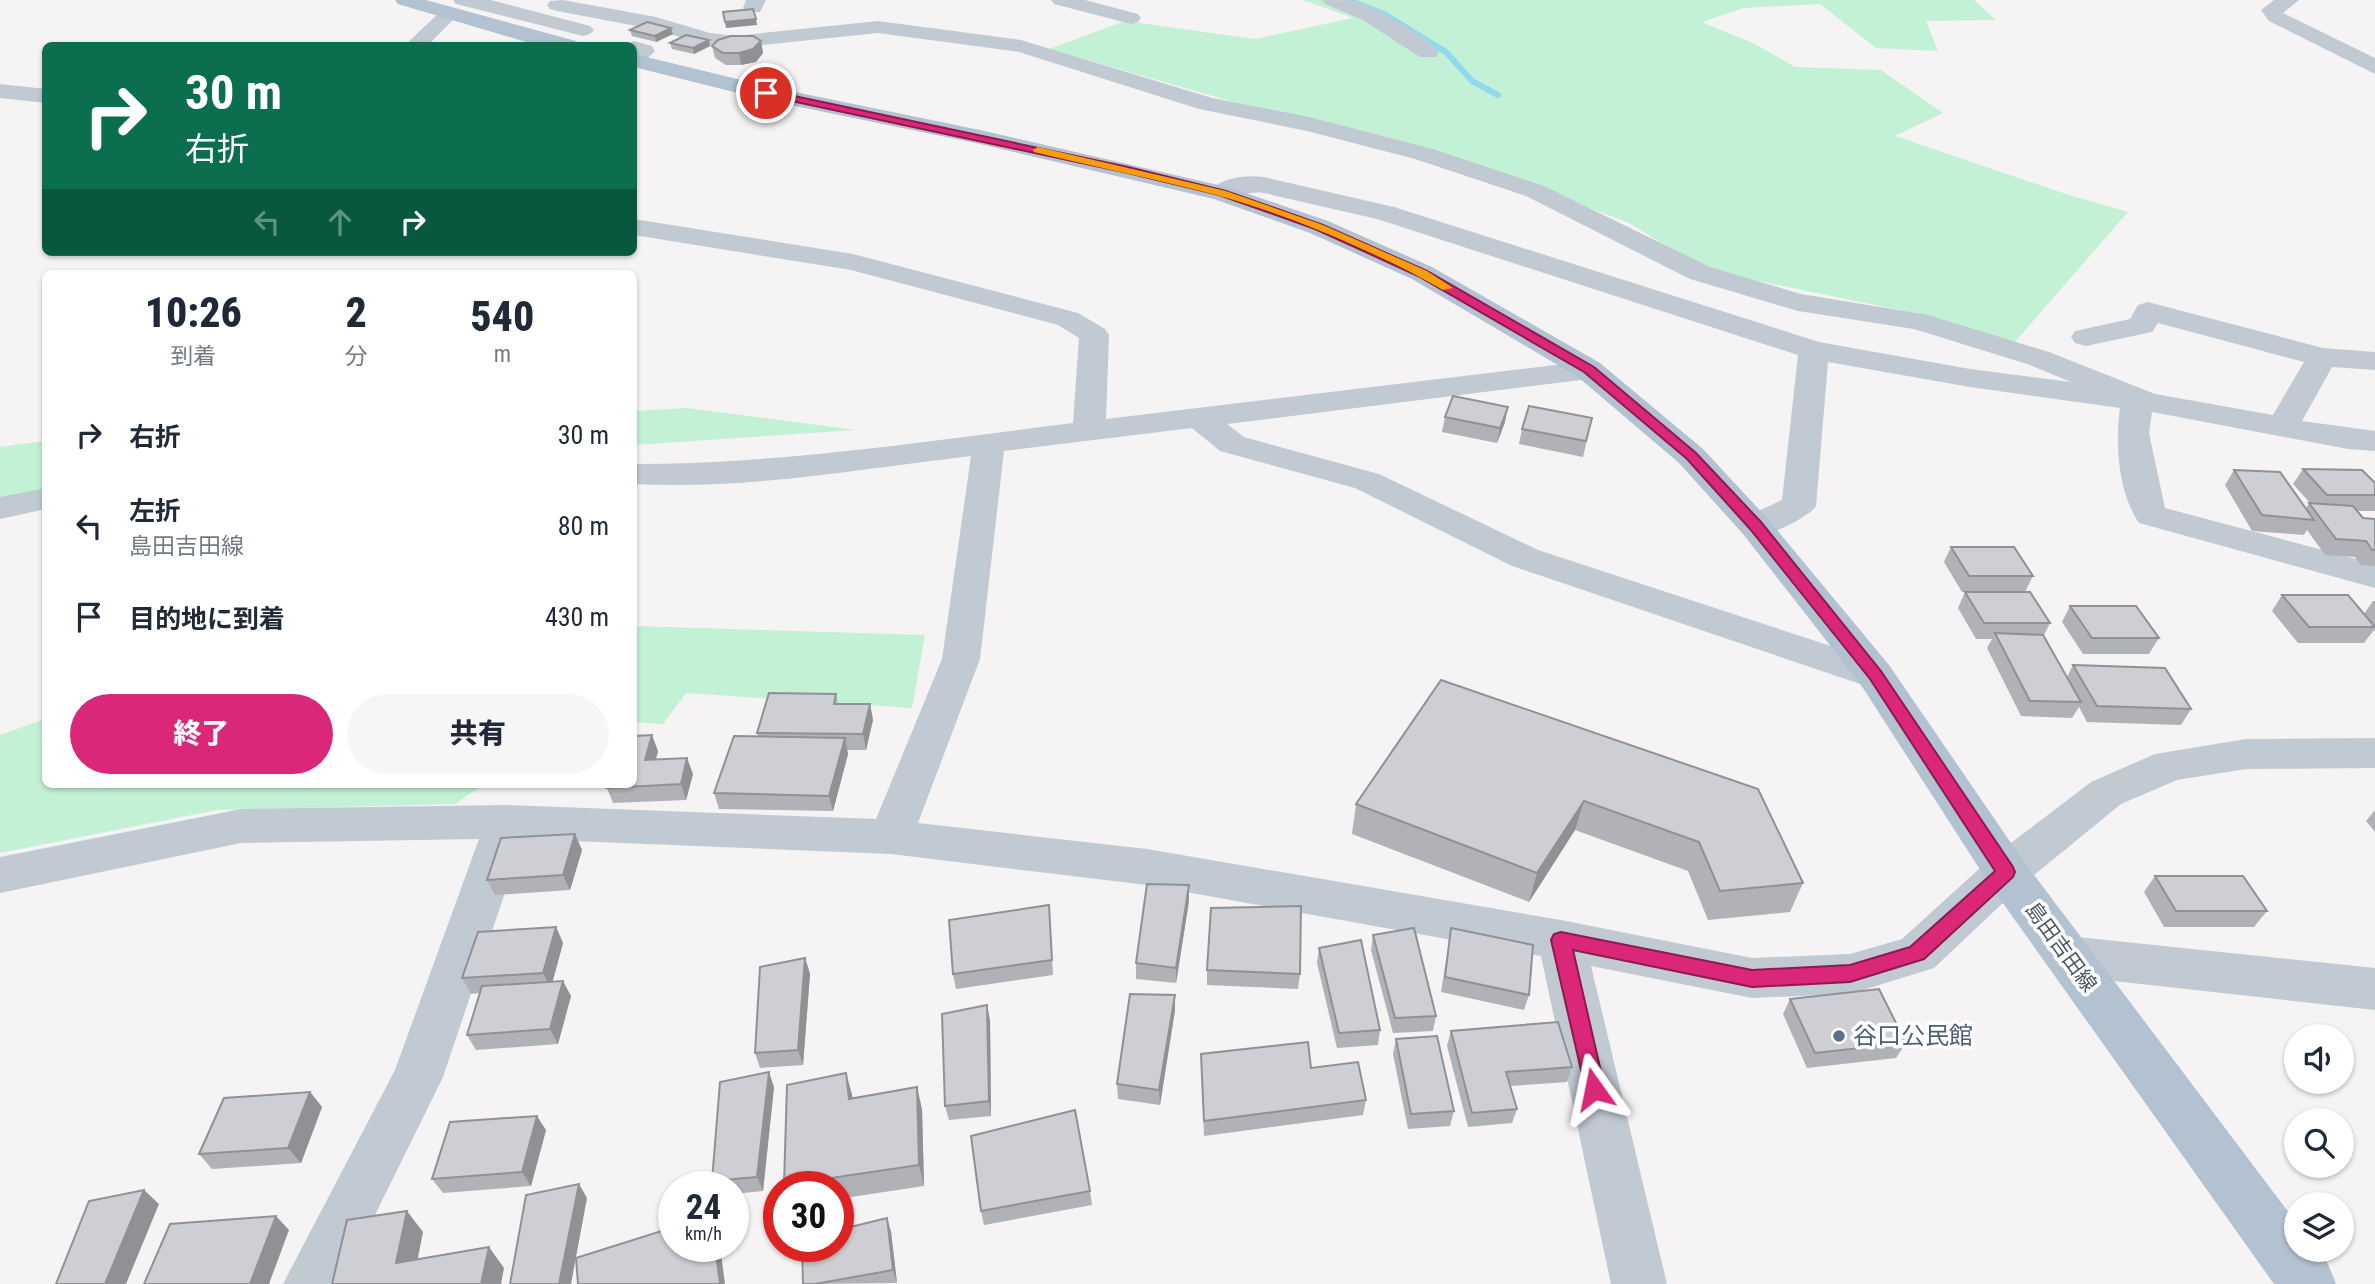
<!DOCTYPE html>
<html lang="ja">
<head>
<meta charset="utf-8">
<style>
	body { margin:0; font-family:"Roboto Condensed","Noto Sans JP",sans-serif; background:#f6f6f7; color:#1f2937; height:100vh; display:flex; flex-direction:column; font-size:26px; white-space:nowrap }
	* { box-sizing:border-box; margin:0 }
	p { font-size:23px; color:#747a83 }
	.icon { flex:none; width:38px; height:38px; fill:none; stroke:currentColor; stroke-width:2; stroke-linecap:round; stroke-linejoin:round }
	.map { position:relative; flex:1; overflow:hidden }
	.details { position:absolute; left:42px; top:270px; width:595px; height:518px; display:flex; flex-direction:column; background:#fff; border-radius:10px; box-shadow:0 2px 5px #0004 }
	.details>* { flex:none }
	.banner { position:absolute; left:42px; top:42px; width:595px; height:214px; border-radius:10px; box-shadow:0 2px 5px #0004; background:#0b6e4f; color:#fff; overflow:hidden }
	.tools { position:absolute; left:2284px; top:1024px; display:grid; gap:14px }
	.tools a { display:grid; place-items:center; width:70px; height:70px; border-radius:50%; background:#fff; box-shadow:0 2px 5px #0004; font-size:35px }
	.speed { position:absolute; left:658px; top:1171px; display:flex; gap:14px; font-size:35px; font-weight:700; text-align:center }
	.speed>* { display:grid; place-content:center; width:91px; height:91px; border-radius:50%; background:#fff; box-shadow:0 2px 5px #0004; line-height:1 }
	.speed small { font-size:18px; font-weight:400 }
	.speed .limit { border:10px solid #d22; background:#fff; color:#111 }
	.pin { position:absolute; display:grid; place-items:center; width:60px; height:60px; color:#fff; margin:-30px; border:4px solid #fff; border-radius:50%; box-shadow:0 2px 7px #0007 }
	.me { position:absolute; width:77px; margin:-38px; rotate:348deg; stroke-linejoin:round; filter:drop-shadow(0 0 5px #0008) }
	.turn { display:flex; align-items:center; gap:24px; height:147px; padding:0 28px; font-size:32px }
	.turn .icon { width:91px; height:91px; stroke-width:2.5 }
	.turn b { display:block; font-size:49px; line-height:60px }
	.lanes { display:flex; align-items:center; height:66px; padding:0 28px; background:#0003; justify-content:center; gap:35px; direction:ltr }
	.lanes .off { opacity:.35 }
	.eta { display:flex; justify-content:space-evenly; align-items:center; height:119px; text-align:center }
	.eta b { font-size:42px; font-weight:800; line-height:49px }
	.primary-button { display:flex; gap:14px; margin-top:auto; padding:14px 28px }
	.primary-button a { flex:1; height:80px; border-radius:42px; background:#db2777; color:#fff; font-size:28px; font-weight:800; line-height:80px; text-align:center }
	.primary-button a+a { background:#f6f6f7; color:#1f2937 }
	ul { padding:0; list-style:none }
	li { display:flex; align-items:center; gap:21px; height:91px; padding:0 28px }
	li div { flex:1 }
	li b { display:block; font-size:26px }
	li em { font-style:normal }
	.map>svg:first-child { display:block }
	.green { fill:#c3f1d5 }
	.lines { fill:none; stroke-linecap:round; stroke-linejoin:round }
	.stream { stroke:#90daee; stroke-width:6 }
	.minor { fill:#c1cad2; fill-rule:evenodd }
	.major { fill:#b3c2d1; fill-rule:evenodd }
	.wall { fill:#b0b2b7 }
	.shaded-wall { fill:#909195 }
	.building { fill:#cdcfd5; stroke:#909195; stroke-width:2 }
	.route { fill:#db2777; stroke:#8e194d; stroke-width:2 }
	.slow { fill:#f59e0b }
	.service-dot { fill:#5c6f8a; stroke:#fff; stroke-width:2.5 }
	.labels { text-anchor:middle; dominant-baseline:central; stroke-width:7; stroke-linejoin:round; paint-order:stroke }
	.street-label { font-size:21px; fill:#4a5661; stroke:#fff }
	.near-service-label { font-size:24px; fill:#4e5e75; stroke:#fff; text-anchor:start }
</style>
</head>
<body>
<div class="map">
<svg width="2375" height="1284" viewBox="0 0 2375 1284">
	<rect width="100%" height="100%" fill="#f5f3f3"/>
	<g class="green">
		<path d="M1303 0H1974L1996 20 1926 21 1938 51 1876 48 1820 4 1743 8 1702 22 1755 44 1795 67 1881 70 1943 113 1895 136 2069 195 2128 212 2014 343 1899 310 1705 270 1629 223 1454 156 1244 105 1049 49 1125 21 1255 39 1353 18Z"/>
		<path d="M687 408 856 430 634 445V411Z"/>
		<path d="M45 441V492L0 500V447Z"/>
		<path d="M634 626 925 635 912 708 686 693 663 724 634 722Z"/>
		<path d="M45 719 46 784H484L455 804 217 810 0 853V735Z"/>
	</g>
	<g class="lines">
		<path class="stream" d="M1348 0 1386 15 1446 52 1472 81 1498 95"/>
		<g class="minor">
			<path d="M453 0H491L590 26 594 30 590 34 583 36 456 4Z"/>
			<path d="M563 0 656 17 710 33 734 36 878 21 1021 40 1212 98 1309 117 1433 149 1544 186 1710 267 1801 294 1928 315 2049 352 2155 394 2273 415 2304 362 2158 323 2152 332 2086 346 2075 343 2071 337 2075 331 2130 319 2138 305 2148 302 2323 348 2375 352V370L2332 367 2302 421 2375 431V451L2348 449 2152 412 2149 433 2165 508 2375 564V588L2139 523C2118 492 2115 444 2120 408L1970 387 1828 362 1816 506C1809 517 1768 537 1754 537 1750 537 1746 535 1743 534L1737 526 1743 518 1782 500 1798 355 1377 219 1264 193C1244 190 1231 203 1213 198L1209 193C1220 177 1246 175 1264 177L1394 207 1819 342 1970 369 2071 382 2027 364 1914 329 1798 311 1690 279 1526 196 1415 159 1307 131 1199 109 1019 52 878 33 734 48 708 45 652 29 557 11 550 9 547 5 550 1Z"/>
			<path d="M746 0H766L760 12H746L743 8Z"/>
			<path d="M1051 0H1085L1138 14 1141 18 1138 22 1131 24 1054 4Z"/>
			<path d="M1322 0C1332 0 1345 0 1355 1 1372 5 1429 38 1439 52L1436 57H1420L1363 20 1325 4Z"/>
			<path d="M2274 0H2299L2283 13 2375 58V74L2269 21 2261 10Z"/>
			<path d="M449 8 456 10 459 14 427 46H404L442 10Z"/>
			<path d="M634 41 652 46 655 51 642 64 634 66V46H624Z"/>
			<path d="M0 84 46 89V103L0 98Z"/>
			<path d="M634 219 853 254 1078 313 1105 329 1109 335 1106 419 1589 361 1600 363 1604 370 1600 377 1589 379 1227 424 1244 437 1379 474 1538 550 1889 665 1895 675 1889 685 1875 689 1512 566 1355 488 1220 451 1192 428 1004 451 980 659 918 823 1147 849 1561 920 1752 958 1850 954 1902 939 1990 859 2091 782 2155 754 2246 739 2375 738V768L2246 769 2177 780 2121 804 2022 885 1934 968 1850 994 1752 998 1591 966 1667 1284H1611L1541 956 1147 885 891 854 523 839 443 1077 341 1284H283L395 1070 479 839 241 843 0 893V857L241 809 507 805 876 819 942 659 971 456C860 469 746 490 634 484V464C781 464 927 441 1073 423L1079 338 1058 325 851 270 634 235Z"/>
			<path d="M46 488V509L0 519V497Z"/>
			<path d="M2068 936 2375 968V1010L2068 976 2051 970 2044 956 2051 942Z"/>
		</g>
		<g class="major">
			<path d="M395 0H426L576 41 578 46H540L398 4Z"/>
			<path d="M634 54 766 86 980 130 1231 188 1328 221 1432 267 1600 363 1703 449 1767 518 1889 665 2022 859 2296 1222V1250H2317L2328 1264 2336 1284H2274L1990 885 1861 685 1743 534 1679 463 1578 377 1412 279 1310 233 1214 199 980 144 766 100 634 67Z"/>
		</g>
	</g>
	<g class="wall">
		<path d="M630 30 673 34 656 42 632 36Z"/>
		<path d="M761 41 763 53 756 62 741 65H726L715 58 712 46Z"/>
		<path d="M670 43 710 46 694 54 672 49Z"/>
		<path d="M1445 417 1505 422 1497 443 1442 432Z"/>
		<path d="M1592 418 1583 457 1519 444 1522 429Z"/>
		<path d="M2303 469 2375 483V511H2357L2363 518 2375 519V566L2361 565 2355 557 2325 555 2307 530 2304 535 2252 531 2225 485 2234 470 2306 508 2309 503H2310L2293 484Z"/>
		<path d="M1951 547 2033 576 2025 592H1962L1944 562Z"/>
		<path d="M1965 592 2050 623 2044 635 2067 677 2073 665 2191 709 2181 725 2087 722 2079 707 2072 718 2021 716 1987 648 1992 639H1976L1958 608Z"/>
		<path d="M2282 595 2364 614 2373 601H2375V632L2374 630 2364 643H2298L2272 611Z"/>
		<path d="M2070 606 2159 638 2149 654H2083L2062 622Z"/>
		<path d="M1441 680 1803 883 1790 912 1708 920 1688 871 1575 830 1529 902 1352 834 1356 804Z"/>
		<path d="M836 694 838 704H870L873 720 866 750H847L848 754 833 811 719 809 714 793 758 737 757 733Z"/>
		<path d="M658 751 656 759 693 774 686 800 613 803 607 788Z"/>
		<path d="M2375 810V832L2366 821Z"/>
		<path d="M575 834 582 850 570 890 495 895 487 880Z"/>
		<path d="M2155 876 2267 911 2254 927H2164L2144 892Z"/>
		<path d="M1189 885V901L1176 983 1136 979V963Z"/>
		<path d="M1049 905 1053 975 956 989 953 974Z"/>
		<path d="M556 927 563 943 552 982 571 996 558 1044 476 1050 467 1035 480 993 471 994 462 978Z"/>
		<path d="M1451 928 1529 995 1524 1010 1441 992Z"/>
		<path d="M1373 935 1436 1016 1433 1031 1393 1033 1371 950Z"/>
		<path d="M1319 948 1380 1030 1378 1045 1337 1048 1317 963Z"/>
		<path d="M805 958 810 974 803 1065 760 1068 755 1053Z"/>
		<path d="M1207 970 1300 974 1298 989 1207 985Z"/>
		<path d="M1790 999 1906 1043 1896 1058 1807 1068 1783 1014Z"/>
		<path d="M1175 1010 1160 1105 1118 1099 1117 1084Z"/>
		<path d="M990 1020 991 1116 949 1120 945 1106Z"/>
		<path d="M1451 1031 1572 1067 1567 1082 1510 1086 1517 1109 1512 1123 1468 1127 1447 1046Z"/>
		<path d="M1396 1039 1454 1111 1450 1126 1408 1129 1393 1054Z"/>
		<path d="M1201 1054 1311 1068 1366 1100 1363 1115 1204 1136Z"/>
		<path d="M846 1073 853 1098 922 1109 924 1186 838 1199V1186H785L784 1185Z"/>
		<path d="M774 1087 763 1191 733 1194V1186H715L712 1181Z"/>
		<path d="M310 1092 322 1107 301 1163 212 1169 199 1154Z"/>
		<path d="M546 1130 531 1186 443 1193 432 1179Z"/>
		<path d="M1090 1191 1092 1205 984 1225 981 1211Z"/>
		<path d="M887 1218 891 1232 897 1283 803 1284Z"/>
	</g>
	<g class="shaded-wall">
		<path d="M756 19 757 25 726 28 725 22Z"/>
		<path d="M671 28 673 34 656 42 655 36Z"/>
		<path d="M709 40 710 46 694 54 693 48Z"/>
		<path d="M761 41 763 53 756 62 741 65 739 53Z"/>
		<path d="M1508 407 1505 422 1497 443 1500 428Z"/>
		<path d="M870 704 873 720 866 750 863 734Z"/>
		<path d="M652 735 658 751 651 776 645 760Z"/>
		<path d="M845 738 848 754 833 811 829 796Z"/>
		<path d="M687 758 693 774 686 800 681 784Z"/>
		<path d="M1584 801 1575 830 1529 902 1537 873Z"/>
		<path d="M575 834 582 850 570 890 563 875Z"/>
		<path d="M1189 885V901L1176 983V968Z"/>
		<path d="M556 927 563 943 551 988 543 973Z"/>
		<path d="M805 958 810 974 803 1065 798 1050Z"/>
		<path d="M563 981 571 996 558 1044 550 1029Z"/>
		<path d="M1175 995V1010L1160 1105 1159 1090Z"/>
		<path d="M987 1005 990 1020 991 1116 989 1101Z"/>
		<path d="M769 1072 774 1087 763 1191 757 1177Z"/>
		<path d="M846 1073 852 1095 856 1120 849 1099Z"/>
		<path d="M917 1087 922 1109 924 1186 919 1165Z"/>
		<path d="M310 1092 322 1107 301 1163 288 1148Z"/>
		<path d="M537 1116 546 1130 531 1186 522 1172Z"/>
		<path d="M579 1184 587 1198 571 1284H559Z"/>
		<path d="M144 1190 159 1204 126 1284H105Z"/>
		<path d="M407 1211 423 1232 413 1283 396 1263Z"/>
		<path d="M276 1216 289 1230 269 1284H250Z"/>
		<path d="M887 1218 891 1232 897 1283 893 1270Z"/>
		<path d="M715 1246H720L725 1284H720Z"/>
		<path d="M489 1247 504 1268 501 1284H481Z"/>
	</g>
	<g class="building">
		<path d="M753 9 756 19 725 22 723 12Z"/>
		<path d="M647 22 671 28 655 36 630 30Z"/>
		<path d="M686 35 709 40 693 48 670 43Z"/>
		<path d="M731 36H753L761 41 753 49 739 53H723L712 46 718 40Z"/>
		<path d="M1453 396 1508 407 1500 428 1445 417Z"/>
		<path d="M1529 406 1592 418 1586 441 1522 429Z"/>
		<path d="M2303 469 2362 470 2375 483V495H2327Z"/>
		<path d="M2234 470 2280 472 2314 520 2262 515Z"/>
		<path d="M2309 503 2353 506 2363 518 2375 519V550H2372L2366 541 2336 539Z"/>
		<path d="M1951 547H2014L2033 576H1969Z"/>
		<path d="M1965 592H2030L2050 623H1984Z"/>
		<path d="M2282 595H2348L2375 627H2309Z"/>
		<path d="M2070 606H2136L2159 638H2092Z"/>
		<path d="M1995 633 2043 635 2081 702 2030 701Z"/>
		<path d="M2073 665 2165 668 2191 709 2097 706Z"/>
		<path d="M1441 680 1758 789 1803 883 1720 891 1699 842 1584 801 1537 873 1356 804Z"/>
		<path d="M769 693 836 694 834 704H870L863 734 757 733Z"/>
		<path d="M652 735 645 760 687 758 681 784 607 788 608 784H634V736Z"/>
		<path d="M734 736 845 738 829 796 714 793Z"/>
		<path d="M575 834 563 875 487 880 501 838Z"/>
		<path d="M2155 876H2243L2267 911H2176Z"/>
		<path d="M1147 884 1189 885 1176 968 1136 963Z"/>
		<path d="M1049 905 1052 960 953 974 949 920Z"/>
		<path d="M1301 906 1300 974 1207 970 1211 908Z"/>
		<path d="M556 927 543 973 462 978 478 932Z"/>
		<path d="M1414 928 1436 1016 1395 1018 1373 935Z"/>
		<path d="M1451 928 1533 945 1529 995 1445 977Z"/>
		<path d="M1361 940 1380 1030 1339 1033 1319 948Z"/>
		<path d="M805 958 798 1050 755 1053 760 967Z"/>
		<path d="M563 981 550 1029 467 1035 482 986Z"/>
		<path d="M1879 989 1906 1043 1815 1053 1790 999Z"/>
		<path d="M1130 994 1175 995 1159 1090 1117 1084Z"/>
		<path d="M987 1005 989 1101 945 1106 942 1014Z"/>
		<path d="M1558 1022 1572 1067 1506 1072 1517 1109 1472 1113 1451 1031Z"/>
		<path d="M1437 1036 1454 1111 1411 1114 1396 1039Z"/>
		<path d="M1308 1042 1311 1068 1358 1062 1366 1100 1204 1121 1201 1054Z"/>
		<path d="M769 1072 757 1177 712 1181 720 1082Z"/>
		<path d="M846 1073 849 1099 917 1087 919 1165 784 1185 787 1085Z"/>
		<path d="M310 1092 288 1148 199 1154 224 1098Z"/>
		<path d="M1075 1110 1090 1191 981 1211 971 1136Z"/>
		<path d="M537 1116 522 1172 432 1179 450 1122Z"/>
		<path d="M579 1184 559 1284H510L526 1195Z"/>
		<path d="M144 1190 105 1284H56L89 1201Z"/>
		<path d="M407 1211 396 1263 489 1247 481 1284H332L347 1220Z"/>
		<path d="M276 1216 250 1284H144L170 1224Z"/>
		<path d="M887 1218 893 1270 815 1284H803L802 1246H838V1230Z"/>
		<path d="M674 1227V1246H715L720 1284H578L576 1258Z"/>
	</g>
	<path class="route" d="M766 90 1128 167 1226 191 1323 225 1427 271 1594 367 1696 453 1761 522 1881 671 2013 867 2015 872 2013 877 1924 959 1850 982 1752 987 1573 950 1605 1089 1602 1096 1594 1099 1587 1096 1551 940 1554 934 1561 932 1752 970 1850 965 1910 947 1995 871 1870 679 1750 529 1687 459 1584 372 1418 276 1315 229 1219 195 1128 173 763 95V91Z"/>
	<path class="slow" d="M1038 147 1226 191 1323 225 1427 271 1453 288 1443 290C1379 253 1288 214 1216 195 1156 179 1095 167 1034 152L1033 150Z"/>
	<circle class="service-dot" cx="1839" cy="1036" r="7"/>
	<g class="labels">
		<g class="street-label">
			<text transform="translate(2061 947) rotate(54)">島田吉田線</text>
		</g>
		<g class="near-service-label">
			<text x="1853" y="1036">谷口公民館</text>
		</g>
	</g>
</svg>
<div class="tools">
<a><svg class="icon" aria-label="sound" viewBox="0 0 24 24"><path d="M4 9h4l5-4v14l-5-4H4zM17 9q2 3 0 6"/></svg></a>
<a><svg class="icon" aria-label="search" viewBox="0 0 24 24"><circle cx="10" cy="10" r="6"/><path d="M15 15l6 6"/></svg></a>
<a><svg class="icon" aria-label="layers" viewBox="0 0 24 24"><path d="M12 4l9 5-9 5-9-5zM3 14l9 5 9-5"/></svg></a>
</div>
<div class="speed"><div>24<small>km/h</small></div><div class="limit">30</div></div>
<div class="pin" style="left:766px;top:93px;background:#d93025"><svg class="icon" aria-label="arrive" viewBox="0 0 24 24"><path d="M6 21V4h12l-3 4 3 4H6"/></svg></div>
<svg class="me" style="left:1594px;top:1089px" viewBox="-20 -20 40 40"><path d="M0-17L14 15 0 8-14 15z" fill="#db2777" stroke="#fff" stroke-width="4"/></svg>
<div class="banner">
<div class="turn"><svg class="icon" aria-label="right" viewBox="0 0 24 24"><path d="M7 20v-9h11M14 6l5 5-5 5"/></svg><div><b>30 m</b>右折</div></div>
<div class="lanes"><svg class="icon off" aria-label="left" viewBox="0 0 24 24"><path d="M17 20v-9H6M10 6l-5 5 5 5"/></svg><svg class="icon off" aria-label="ahead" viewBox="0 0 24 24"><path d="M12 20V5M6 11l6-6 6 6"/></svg><svg class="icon" aria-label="right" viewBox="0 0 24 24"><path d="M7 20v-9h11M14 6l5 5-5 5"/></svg></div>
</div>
<section class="details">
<div class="eta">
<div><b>10:26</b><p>到着</p></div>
<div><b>2</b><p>分</p></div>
<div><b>540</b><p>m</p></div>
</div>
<ul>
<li><svg class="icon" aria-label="right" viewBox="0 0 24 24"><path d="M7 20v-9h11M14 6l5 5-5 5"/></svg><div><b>右折</b></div><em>30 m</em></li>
<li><svg class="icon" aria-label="left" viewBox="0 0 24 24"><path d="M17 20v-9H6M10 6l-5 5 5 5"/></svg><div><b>左折</b><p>島田吉田線</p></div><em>80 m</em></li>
<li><svg class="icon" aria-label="arrive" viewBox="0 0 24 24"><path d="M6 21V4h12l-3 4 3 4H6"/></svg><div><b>目的地に到着</b></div><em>430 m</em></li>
</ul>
<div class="primary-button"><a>終了</a><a>共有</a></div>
</section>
</div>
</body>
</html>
